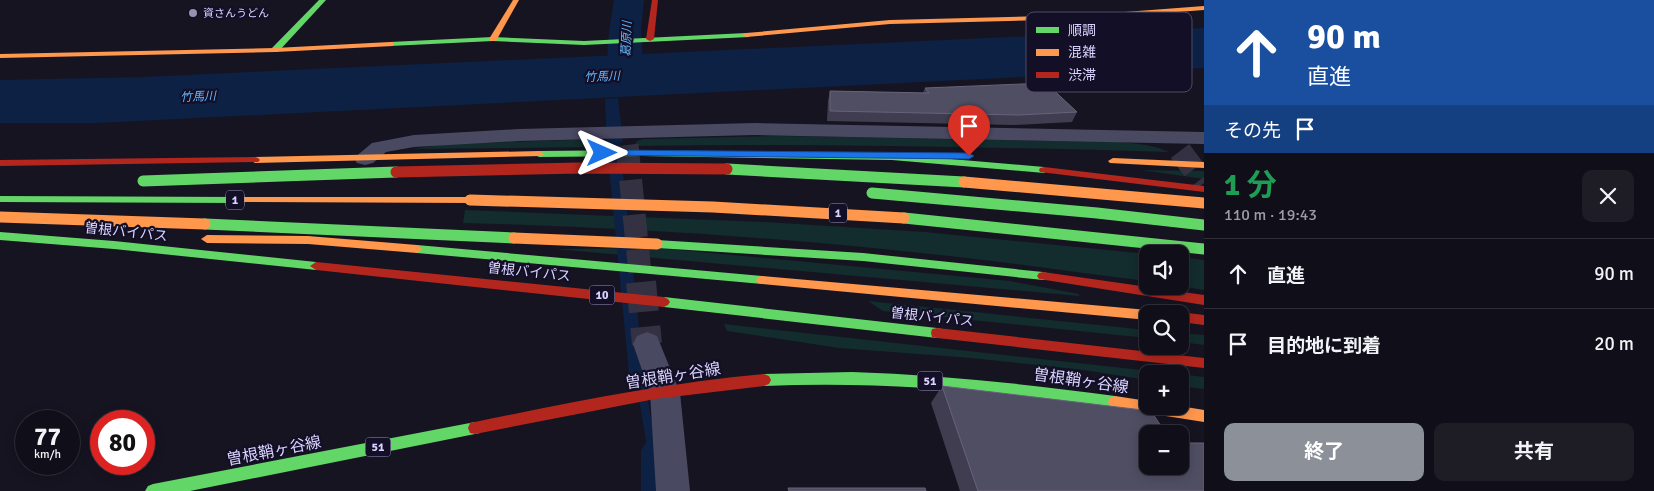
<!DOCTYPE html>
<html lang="ja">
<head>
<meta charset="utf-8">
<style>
	body { margin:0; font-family:Signika,"Noto Sans JP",sans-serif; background:#1e1d26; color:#f1f3f6; height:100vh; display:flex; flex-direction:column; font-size:19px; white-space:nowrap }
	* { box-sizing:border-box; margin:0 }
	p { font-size:16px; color:#9c9ca2 }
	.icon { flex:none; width:28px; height:28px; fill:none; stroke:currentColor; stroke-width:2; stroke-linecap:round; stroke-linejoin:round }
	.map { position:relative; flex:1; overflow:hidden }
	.sheet { display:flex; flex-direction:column; background:#100f19; width:450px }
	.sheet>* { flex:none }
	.banner { background:#1a4fa0; color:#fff; overflow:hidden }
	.controls { position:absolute; left:1139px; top:245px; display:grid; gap:10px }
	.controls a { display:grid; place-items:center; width:50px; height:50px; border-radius:10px; background:#100f19; box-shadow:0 2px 12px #0003,0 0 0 1px #302f38; font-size:25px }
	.speed { position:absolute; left:15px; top:410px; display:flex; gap:10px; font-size:25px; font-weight:700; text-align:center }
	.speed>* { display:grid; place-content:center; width:65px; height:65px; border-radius:50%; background:#100f19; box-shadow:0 2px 12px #0003,0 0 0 1px #302f38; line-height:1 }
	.speed small { font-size:12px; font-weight:400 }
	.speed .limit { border:8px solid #d22; background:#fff; color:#111 }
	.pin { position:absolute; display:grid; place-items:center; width:42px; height:42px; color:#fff; margin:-51px -21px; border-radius:50% 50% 50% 0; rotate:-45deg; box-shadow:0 0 5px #0007 }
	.pin .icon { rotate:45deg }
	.me { position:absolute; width:55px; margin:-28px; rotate:90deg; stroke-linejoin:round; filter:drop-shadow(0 0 4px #0008) }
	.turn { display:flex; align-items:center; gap:18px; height:105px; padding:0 20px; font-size:22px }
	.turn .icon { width:65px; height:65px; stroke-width:2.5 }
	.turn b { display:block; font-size:35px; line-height:42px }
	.then { display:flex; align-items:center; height:48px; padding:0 20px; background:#0003; gap:10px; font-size:19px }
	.round { display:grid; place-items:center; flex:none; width:52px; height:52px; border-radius:10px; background:#1e1d26 }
	.head { display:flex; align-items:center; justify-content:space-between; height:85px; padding:0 20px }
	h1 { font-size:30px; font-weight:700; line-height:38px; color:#1e9e55 }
	.cta { display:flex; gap:10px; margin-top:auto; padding:10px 20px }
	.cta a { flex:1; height:58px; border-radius:10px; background:#8c9099; color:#fff; font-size:20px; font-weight:700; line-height:58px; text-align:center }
	.cta a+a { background:#1e1d26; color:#f1f3f6 }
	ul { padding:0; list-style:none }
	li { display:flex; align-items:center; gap:15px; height:70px; padding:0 20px; border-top:1px solid #302f38 }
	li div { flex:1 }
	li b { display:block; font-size:19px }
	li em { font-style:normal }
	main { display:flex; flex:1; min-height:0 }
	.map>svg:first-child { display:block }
	.green { fill:#132c2d }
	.water { fill:#0d2144 }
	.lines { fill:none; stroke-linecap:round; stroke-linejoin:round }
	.river { fill:#0d2144; fill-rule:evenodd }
	.street-tunnel-far1 { stroke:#333142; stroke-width:23; stroke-dasharray:23 12; stroke-linecap:butt }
	.street-tunnel { stroke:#333142; stroke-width:30; stroke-dasharray:30 15; stroke-linecap:butt }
	.street { fill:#4a4962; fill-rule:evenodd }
	.fast { fill:#63d668; fill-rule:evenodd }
	.slow { fill:#ff974d; fill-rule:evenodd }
	.jam { fill:#b3261e; fill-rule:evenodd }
	.fast-bridge { stroke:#63d668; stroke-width:11 }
	.slow-bridge { stroke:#ff974d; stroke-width:11 }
	.jam-bridge { stroke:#b3261e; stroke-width:11 }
	.wall { fill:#403d50 }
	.building { fill:#504e63; stroke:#66637b }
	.route { fill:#1a73e8; stroke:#114b97 }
	.poi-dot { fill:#9591b1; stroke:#130f26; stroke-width:2 }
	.labels { text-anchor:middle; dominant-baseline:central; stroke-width:4.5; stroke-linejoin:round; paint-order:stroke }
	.far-poi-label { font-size:11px; fill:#d9d4ff; stroke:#130f26; text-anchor:start }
	.far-water-label { font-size:12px; font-style:italic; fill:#62b6ff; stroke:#130f26 }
	.shield { fill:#130f26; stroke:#9e99be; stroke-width:1 }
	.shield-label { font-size:12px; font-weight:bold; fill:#d9d4ff }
	.street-label { font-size:14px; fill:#d9d4ff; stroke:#130f26 }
	.near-street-label { font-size:16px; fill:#d9d4ff; stroke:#130f26 }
	.key { fill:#130f26; stroke:#4e4a67; stroke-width:1 }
	.key-label { font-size:14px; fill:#d9d4ff }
</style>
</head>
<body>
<main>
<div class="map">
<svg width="1204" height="491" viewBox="0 0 1204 491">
	<rect width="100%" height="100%" fill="#161421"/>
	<g class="green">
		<path d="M776 136C868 137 960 139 1053 141 1085 142 1140 138 1169 152 990 147 812 143 634 146L637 141 643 139Z"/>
		<path d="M603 139 604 147 411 149 450 144Z"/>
		<path d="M1141 170 1204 171V179Z"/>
		<path d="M465 210 765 222 925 232 1148 254 1147 281C1081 273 1015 263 949 256 787 238 625 227 463 223Z"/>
		<path d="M658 248 1010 281 1079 294V296L555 249Z"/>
		<path d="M1180 257 1204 260V290L1180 286Z"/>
		<path d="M868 301 1147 330V338L883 311Z"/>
		<path d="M724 324 1178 374H1148L1147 380 1084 370 971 358 839 348 727 331Z"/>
		<path d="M1180 333 1204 335V345L1180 342Z"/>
		<path d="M1180 374 1204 377V389L1180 386Z"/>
	</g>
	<g class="water">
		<path d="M1204 28V68L97 123H0V80L143 77Z"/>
		<path d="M618 98 623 142 620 143 641 347 647 370 644 379 655 440 660 491H641V450L646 442 636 379 629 373 607 147 605 99Z"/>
	</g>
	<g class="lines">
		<path class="river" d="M614 0H644L641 30 644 77 638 84 626 88 614 84C601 67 611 21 614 0Z"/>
		<g class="street-tunnel-far1">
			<path d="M627 145 641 283"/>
			<path d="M1180 151 1204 183"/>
		</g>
		<path class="street-tunnel" d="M641 282 647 344"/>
		<g class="street">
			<path d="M755 123 1204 132V144L755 135 519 141 414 147 386 152 373 163 365 165 357 163 354 158 372 143 414 135 519 129Z"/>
			<path d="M647 332 657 336 680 393 690 491H656L650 393 633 344 637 336Z"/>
		</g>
		<g class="fast">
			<path d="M319 0H326L278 52H272V48Z"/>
			<path d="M746 33 750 35 749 37 584 45 493 41 390 46 386 44 390 42 493 37 584 41Z"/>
			<path d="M641 150 892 154 1044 167 1049 170 1044 173 892 160 641 156 539 157 534 154 539 151Z"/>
			<path d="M0 196 238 197 243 200 238 203 0 202Z"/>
			<path d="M0 232 114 241 316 262 322 266 316 270 114 249 0 240Z"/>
			<path d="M657 240 863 253 1043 272 1047 273 1049 276 1047 279 1043 280 863 261 657 248 651 244Z"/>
			<path d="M417 245 762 276 766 277 768 280 766 283 762 284 417 253 411 249Z"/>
			<path d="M664 297 937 328 942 329 943 333 942 337 937 338 664 307 660 305 658 302 660 299Z"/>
			<path d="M852 372C940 375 1027 384 1115 396L1120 398 1122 402 1120 406 1115 408C998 391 882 381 764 386L759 384 757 380 759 376 764 374Z"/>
			<path d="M475 422 480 423 482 428 480 433 190 491H145L148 486 153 484Z"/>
		</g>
		<g class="slow">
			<path d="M513 0H519L496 41H490L489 39Z"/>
			<path d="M1204 6V10L1085 19 890 24 746 37 742 35 746 33 890 20 1085 15Z"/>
			<path d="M390 42H393V46L275 52 0 58V54L275 48Z"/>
			<path d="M539 151 544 154 542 156 255 163 250 160 255 157Z"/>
			<path d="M1113 158 1204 162V168L1110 163 1108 161Z"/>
			<path d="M238 197H470L475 200 470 203 234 202 233 200Z"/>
			<path d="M207 235 308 236 417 245 423 249 417 253 308 244 207 243 201 239Z"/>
			<path d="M762 276 1148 310 1154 314H1148V320L762 284 758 283 756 280 758 277Z"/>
			<path d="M1115 396 1148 401V406H1180L1204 410V422L1115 408 1110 406 1108 402 1110 398Z"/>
		</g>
		<g class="jam">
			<path d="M652 0H658L654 39 650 41 646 39Z"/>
			<path d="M255 157 258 158 260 160 258 162 0 166V160Z"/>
			<path d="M1044 167 1204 186V192L1040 172 1039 170 1040 168Z"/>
			<path d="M316 262 664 297 668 299 670 302 668 305 664 307 316 270 310 266Z"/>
			<path d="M1043 272 1204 295V305L1039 279 1037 276 1039 273Z"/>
			<path d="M1180 312 1204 315V325L1180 322V314H1176Z"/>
			<path d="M937 328 1204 358V368L937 338 932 337 931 333 932 329Z"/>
			<path d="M764 374 769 376 771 380 769 384 764 386 655 399 475 434 470 433 468 428 470 423 475 422C571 402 666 383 764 374Z"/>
		</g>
		<g class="fast-bridge">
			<path d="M727 169 964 182"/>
			<path d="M143 181 396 172"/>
			<path d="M872 193 1097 213 1204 225"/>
			<path d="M904 218 1204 249"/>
			<path d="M205 224 514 238"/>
		</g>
		<g class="slow-bridge">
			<path d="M964 182 1204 203"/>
			<path d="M470 200 713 207 904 218"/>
			<path d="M0 217 205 224"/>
			<path d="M514 238 657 244"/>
		</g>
		<path class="jam-bridge" d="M396 172 580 168 727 169"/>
	</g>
	<g class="wall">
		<path d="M925 88 1077 112 1072 122 1014 125 827 121 828 101 830 91 923 93Z"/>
		<path d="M942 386 1161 426 1184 443 1204 491H960L931 403Z"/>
	</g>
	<g class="building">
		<path d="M1046 83 1077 112 1019 115 830 111V91L929 93 925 88Z"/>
		<path d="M942 386 1151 411 1161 426 1172 425 1178 434H1148V466H1180V437L1184 443H1204V491H978Z"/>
		<path d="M788 488H925L926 491H789Z"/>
	</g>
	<path class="route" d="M602 150 969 153 974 156 969 159 598 155V151Z"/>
	<circle class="poi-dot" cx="193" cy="13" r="5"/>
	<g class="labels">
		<g class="far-poi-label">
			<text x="203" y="13">資さんうどん</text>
		</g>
		<g class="far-water-label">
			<text transform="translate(627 39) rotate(-88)">葛原川</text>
			<text transform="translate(602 77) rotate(-2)">竹馬川</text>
			<text transform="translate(198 97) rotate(-2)">竹馬川</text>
		</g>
		<g class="shield">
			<rect x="226" y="190.5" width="18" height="19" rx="4"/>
			<rect x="829" y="203.5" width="18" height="19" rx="4"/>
			<rect x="589.5" y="285.5" width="25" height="19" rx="4"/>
			<rect x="917.5" y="371.5" width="25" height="19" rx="4"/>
			<rect x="365.5" y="437.5" width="25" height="19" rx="4"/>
		</g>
		<g class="shield-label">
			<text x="235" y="200">1</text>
			<text x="838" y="213">1</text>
			<text x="602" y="295">10</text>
			<text x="930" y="381">51</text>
			<text x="378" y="447">51</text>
		</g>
		<g class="street-label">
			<text transform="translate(126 232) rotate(6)">曽根バイパス</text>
			<text transform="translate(529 272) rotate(6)">曽根バイパス</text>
			<text transform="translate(932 317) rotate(6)">曽根バイパス</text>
		</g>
		<g class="near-street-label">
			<text transform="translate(673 376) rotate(-9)">曽根鞘ヶ谷線</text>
			<text transform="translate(1081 381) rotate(8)">曽根鞘ヶ谷線</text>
			<text transform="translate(274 451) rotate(-11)">曽根鞘ヶ谷線</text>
		</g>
	</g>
	<rect x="1026" y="12" width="166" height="80" rx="8" class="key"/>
	<rect x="1036" y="27" width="23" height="6" fill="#63d668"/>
	<rect x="1036" y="49" width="23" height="7" fill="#ff974d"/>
	<rect x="1036" y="72" width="23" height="6" fill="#b3261e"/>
	<g class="key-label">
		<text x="1068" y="35">順調</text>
		<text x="1068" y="57">混雑</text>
		<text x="1068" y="80">渋滞</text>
	</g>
</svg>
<div class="controls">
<a><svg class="icon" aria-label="sound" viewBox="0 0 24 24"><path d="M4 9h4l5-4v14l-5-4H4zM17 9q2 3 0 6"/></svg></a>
<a><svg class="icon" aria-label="search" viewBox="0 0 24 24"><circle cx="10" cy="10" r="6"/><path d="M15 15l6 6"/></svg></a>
<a>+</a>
<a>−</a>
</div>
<div class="speed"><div>77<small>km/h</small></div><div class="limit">80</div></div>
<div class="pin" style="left:969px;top:156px;background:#d93025"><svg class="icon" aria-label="arrive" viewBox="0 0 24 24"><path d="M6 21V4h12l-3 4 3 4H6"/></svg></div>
<svg class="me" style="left:602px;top:153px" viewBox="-20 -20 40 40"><path d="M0-17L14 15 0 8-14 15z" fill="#1a73e8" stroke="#fff" stroke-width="4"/></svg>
</div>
<section class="sheet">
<div class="banner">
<div class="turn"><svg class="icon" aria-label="ahead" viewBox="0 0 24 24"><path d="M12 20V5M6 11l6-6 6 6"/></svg><div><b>90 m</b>直進</div></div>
<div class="then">その先<svg class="icon" aria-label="arrive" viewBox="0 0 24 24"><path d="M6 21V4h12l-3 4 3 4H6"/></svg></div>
</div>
<div class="head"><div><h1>1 分</h1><p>110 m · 19:43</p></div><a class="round"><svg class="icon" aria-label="close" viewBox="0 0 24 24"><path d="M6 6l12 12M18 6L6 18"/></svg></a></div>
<ul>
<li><svg class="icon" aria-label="ahead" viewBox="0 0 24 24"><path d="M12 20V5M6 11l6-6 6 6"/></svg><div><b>直進</b></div><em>90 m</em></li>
<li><svg class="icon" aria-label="arrive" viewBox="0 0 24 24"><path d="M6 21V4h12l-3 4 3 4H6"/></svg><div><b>目的地に到着</b></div><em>20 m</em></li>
</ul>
<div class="cta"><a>終了</a><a>共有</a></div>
</section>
</main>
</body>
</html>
